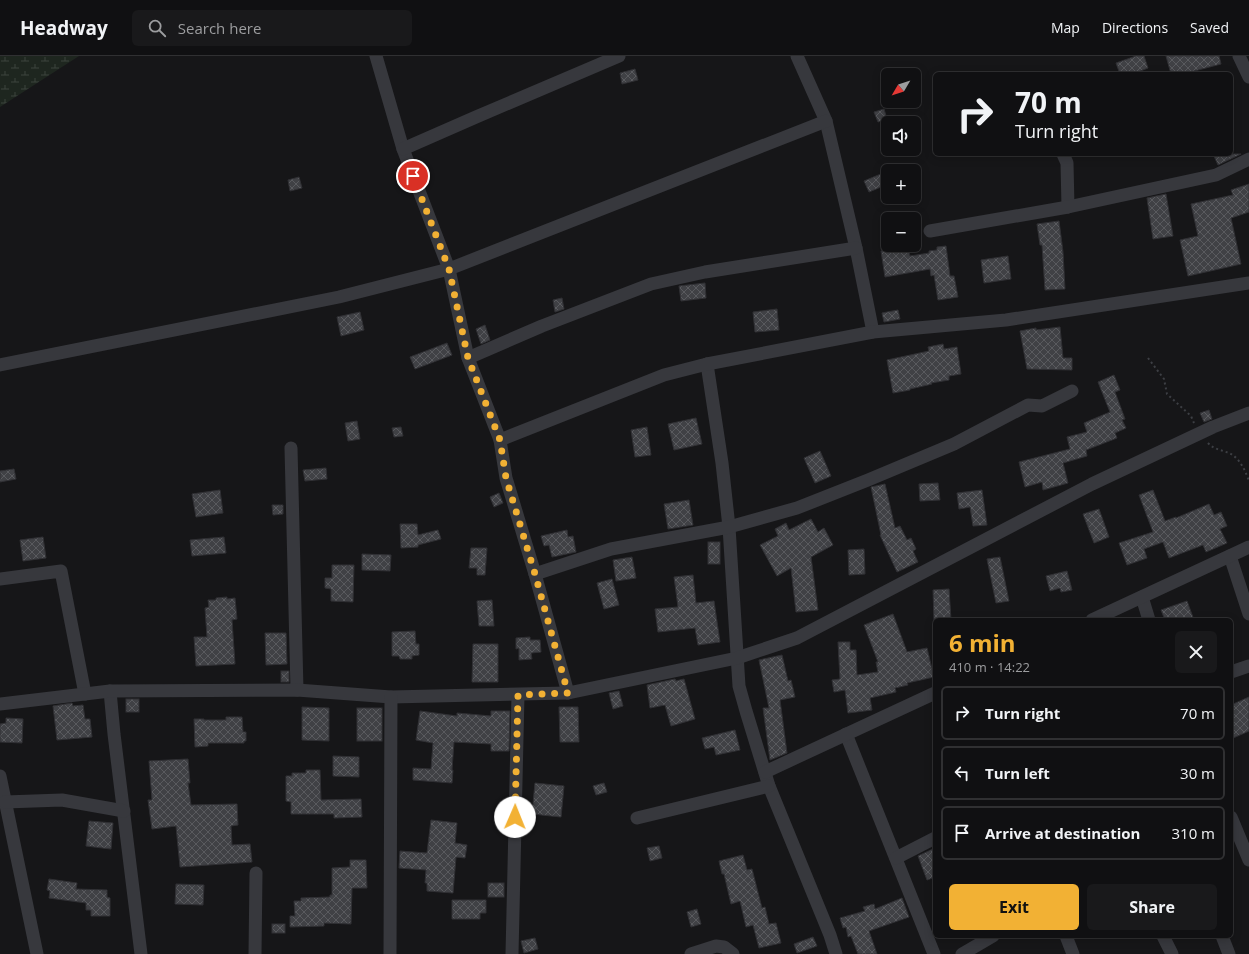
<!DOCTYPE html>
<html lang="en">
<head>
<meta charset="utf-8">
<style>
	body { margin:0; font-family:"Open Sans",sans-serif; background:#19191b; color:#f1f3f6; height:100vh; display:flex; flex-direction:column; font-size:15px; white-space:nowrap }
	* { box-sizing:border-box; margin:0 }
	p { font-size:13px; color:#9c9d9f }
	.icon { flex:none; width:22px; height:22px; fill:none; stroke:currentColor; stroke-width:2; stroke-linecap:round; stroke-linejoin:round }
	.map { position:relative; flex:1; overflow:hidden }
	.side { position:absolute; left:933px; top:562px; width:300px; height:320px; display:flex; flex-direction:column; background:#101012; border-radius:6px; box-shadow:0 2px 10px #0003,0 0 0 1px #303032 }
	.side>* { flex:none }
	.hud { position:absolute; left:933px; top:16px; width:300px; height:84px; border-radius:6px; box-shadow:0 2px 10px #0003,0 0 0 1px #303032; background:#101012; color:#f1f3f6; overflow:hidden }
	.needle { width:26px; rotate:231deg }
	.fabs { position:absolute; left:881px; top:12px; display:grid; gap:8px }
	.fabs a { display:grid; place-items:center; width:40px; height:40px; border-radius:6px; background:#101012; box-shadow:0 2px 10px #0003,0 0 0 1px #303032; font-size:20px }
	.pin { position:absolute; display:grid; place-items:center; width:34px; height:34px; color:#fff; margin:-17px; border:2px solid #fff; border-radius:50%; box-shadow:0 1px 4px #0007 }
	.me { position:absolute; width:44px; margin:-22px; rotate:1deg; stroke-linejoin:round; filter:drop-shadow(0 0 3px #0008) }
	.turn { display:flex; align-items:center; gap:14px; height:84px; padding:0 16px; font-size:18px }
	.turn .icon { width:52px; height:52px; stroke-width:2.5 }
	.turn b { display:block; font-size:28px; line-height:34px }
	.round { display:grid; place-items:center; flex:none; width:42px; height:42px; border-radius:6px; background:#19191b }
	.overview { display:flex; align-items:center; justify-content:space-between; height:68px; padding:0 16px }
	h1 { font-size:24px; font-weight:700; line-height:30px; color:#f2b134 }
	.primary-button { display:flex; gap:8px; margin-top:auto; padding:8px 16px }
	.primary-button a { flex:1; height:46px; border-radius:6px; background:#f2b134; color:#111; font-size:16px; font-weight:700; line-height:46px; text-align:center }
	.primary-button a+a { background:#19191b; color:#f1f3f6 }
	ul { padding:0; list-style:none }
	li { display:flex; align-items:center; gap:12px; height:54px; margin:0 8px 6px; padding:0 8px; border:2px solid #303032; border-radius:6px }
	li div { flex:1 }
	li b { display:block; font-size:15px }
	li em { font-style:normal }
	header { display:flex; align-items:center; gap:24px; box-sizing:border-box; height:56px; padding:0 20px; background:#101012; border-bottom:1px solid #303032 }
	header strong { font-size:19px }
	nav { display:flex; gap:22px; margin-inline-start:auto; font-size:14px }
	.search { width:280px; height:36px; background:#19191b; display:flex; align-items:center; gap:10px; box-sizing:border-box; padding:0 14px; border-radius:6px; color:#9c9d9f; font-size:15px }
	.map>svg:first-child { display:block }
	.wetland { fill:url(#wetland-marsh) }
	.building { fill:url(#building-cross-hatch); stroke:#303034 }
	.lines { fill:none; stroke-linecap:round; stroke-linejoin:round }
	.path { stroke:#3d3f44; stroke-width:2; stroke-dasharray:2 3; stroke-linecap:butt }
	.minor { stroke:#37383d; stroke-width:13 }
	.route { stroke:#f2b134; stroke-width:7; stroke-dasharray:0 12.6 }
</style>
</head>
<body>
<header>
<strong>Headway</strong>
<div class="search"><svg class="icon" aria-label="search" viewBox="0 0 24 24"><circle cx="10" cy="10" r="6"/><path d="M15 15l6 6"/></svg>Search here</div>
<nav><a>Map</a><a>Directions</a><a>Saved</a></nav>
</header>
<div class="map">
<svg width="1249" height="898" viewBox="0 0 1249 898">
	<defs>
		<pattern id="wetland-marsh" width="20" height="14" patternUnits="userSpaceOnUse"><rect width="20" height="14" fill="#1e261f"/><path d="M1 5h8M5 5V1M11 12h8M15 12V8" fill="none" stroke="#3c433d"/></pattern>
		<pattern id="building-cross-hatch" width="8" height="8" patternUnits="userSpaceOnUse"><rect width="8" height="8" fill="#404145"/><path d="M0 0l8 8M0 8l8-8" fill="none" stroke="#595a5e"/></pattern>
	</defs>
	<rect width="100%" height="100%" fill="#161618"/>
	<path class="wetland" d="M0 0H79L0 51Z"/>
	<g class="building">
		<path d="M1136 0H1144L1148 12 1133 18H1120L1116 7Z"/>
		<path d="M1166 0H1219L1221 8 1183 18H1171Z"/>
		<path d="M635 13 638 24 622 28 620 17Z"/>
		<path d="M884 53 887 63 878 66 874 56Z"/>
		<path d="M1213 98H1241L1218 109Z"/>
		<path d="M888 115V128L869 136 864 125Z"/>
		<path d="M299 121 302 132 290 135 288 124Z"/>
		<path d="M1249 128V156L1231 162 1241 208 1188 220 1180 184 1198 180 1191 148 1233 139 1231 134Z"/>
		<path d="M1166 138 1173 180 1153 183 1147 142Z"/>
		<path d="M1059 165 1063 196 1065 233 1045 234 1042 189H1040L1037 168Z"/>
		<path d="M908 190 910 200 929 197V195L937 194V191L946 190 950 220H954L958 241 938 244 934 219 931 220 930 213 885 221 881 195Z"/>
		<path d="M1008 200 1011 223 984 227 981 204Z"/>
		<path d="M705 227 706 242 681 245 679 230Z"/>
		<path d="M562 242 564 253 555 256 553 244Z"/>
		<path d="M777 253 779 274 755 276 753 256Z"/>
		<path d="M898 254 900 263 884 266 882 257Z"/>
		<path d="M360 256 364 274 341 280 337 261Z"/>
		<path d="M485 269 490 284 481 288 476 273Z"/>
		<path d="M1060 271 1063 302H1072V314L1027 313 1020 275 1036 272V274Z"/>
		<path d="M447 287 452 299 415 313 410 301Z"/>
		<path d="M943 288 944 293 957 291 961 318 949 320V324L931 327 932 328 910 333V334L893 337 887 304 929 295 928 291Z"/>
		<path d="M1114 319 1120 334 1115 336 1125 363 1122 364 1126 372 1115 377 1117 382 1086 394 1087 400 1063 407 1068 427 1043 434 1042 426 1025 431 1019 406 1070 393 1067 381 1087 376 1084 367 1110 356 1098 326Z"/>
		<path d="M1209 354 1212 363 1204 366 1200 357Z"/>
		<path d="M696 362 702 388 674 394 668 368Z"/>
		<path d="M357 365 360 383 348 385 345 367Z"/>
		<path d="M401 371 403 380 394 381 392 372Z"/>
		<path d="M647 371 651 399 635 401 631 374Z"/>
		<path d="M820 395 831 420 815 427 804 402Z"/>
		<path d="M326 412 327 423 305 425 303 414Z"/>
		<path d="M14 413 16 423 0 426V415Z"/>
		<path d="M938 427 940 444 920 445 919 428Z"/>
		<path d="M885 428 895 472 900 470 907 484 911 482 916 493 913 495 918 506 897 516 880 479H881L871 431Z"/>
		<path d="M220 434 223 457 196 461 192 438Z"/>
		<path d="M982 434 987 469 973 470 970 451 959 453 957 437Z"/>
		<path d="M1153 434 1165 465 1176 461V462L1209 448 1214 459 1221 456 1227 470 1220 473 1227 487 1206 496 1203 489 1169 502 1163 486 1144 493 1147 502 1127 509 1119 487 1153 476 1139 439Z"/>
		<path d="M499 437 503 447 494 451 490 441Z"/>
		<path d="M689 444 693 469 668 473 664 448Z"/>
		<path d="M272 449H283V458L273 459Z"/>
		<path d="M1099 453 1109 481 1094 487 1083 458Z"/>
		<path d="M811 463 818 476 824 472 833 489 811 501 818 554 796 556 791 512 777 520 760 489 778 480 775 473 786 467 789 474Z"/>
		<path d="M400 468H417L418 479 438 474 441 483 418 489V491L401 492Z"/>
		<path d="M567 474 568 481 573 480 576 496 552 501 549 489 544 490 541 480Z"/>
		<path d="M43 481 46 502 23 505 20 484Z"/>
		<path d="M224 481 226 497 192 500 190 484Z"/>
		<rect x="708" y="486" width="12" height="22"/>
		<path d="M471 492H487L485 519H477V512H469Z"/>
		<path d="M864 493 865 518 849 519 848 494Z"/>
		<path d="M362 498 391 499 390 515 362 514Z"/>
		<path d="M632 501 636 522 616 525 613 504Z"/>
		<path d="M1000 501 1009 545 996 547 987 503Z"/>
		<path d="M332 509H354L353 546 331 545V533L325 532V522H332Z"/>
		<path d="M1067 515 1072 534 1061 536 1060 532 1050 535 1046 520Z"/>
		<path d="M693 519 696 547 714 545 720 586 698 589 695 572 658 576 655 553 678 551 674 521Z"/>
		<path d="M612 523 619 549 604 553 597 527Z"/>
		<path d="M949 533 951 564H934L933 534Z"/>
		<path d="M227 541V543L235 542 237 563 232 564 235 608 196 610 194 581H207L205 552 209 551 208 544H216V542Z"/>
		<path d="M492 544 494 570H479L477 545Z"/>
		<path d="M1187 545 1194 564H1165L1161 554Z"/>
		<path d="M893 558 907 596 927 592 934 621 907 627 908 629 895 632 896 636 870 642 872 654 848 657 845 634 834 636 832 624 840 623 838 586H850V594H856L857 619 878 616 876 606H878L864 569Z"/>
		<path d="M415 575 416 588H419V599L412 600V603H400L399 600H392V576Z"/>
		<path d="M265 577H286L287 608 266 609Z"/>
		<path d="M530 581V584H540L541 596 531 597 532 603 519 604V592L516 593V582Z"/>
		<path d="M473 588H498V626H472Z"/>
		<path d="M782 599 788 625 791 624 795 641 780 644 787 697 770 704 763 652H769L759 604Z"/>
		<rect x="281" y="615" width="8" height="11"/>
		<path d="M675 623 676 625 684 623 695 663 671 670 665 649 650 652 647 629Z"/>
		<path d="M619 635 623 650 613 653 609 637Z"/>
		<path d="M1249 641V675L1231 683V649Z"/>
		<rect x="126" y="643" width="13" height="13"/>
		<path d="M72 647 73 650 83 649 85 663H90L92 681 57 684 53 650Z"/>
		<path d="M302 651 329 652V685L302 684Z"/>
		<path d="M559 651H578L579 686H560Z"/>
		<rect x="357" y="652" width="25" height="33"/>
		<path d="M420 655 457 660V657L491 660V655H510L509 695H491V688L454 686 452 714H453L452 727 413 724V712L431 713 433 687 416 684Z"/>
		<path d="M226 661H242L243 676H246V685H244V687H208V690L195 691 194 663H204V664H226Z"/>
		<path d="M6 662 23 663 22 687 0 686V668L6 667Z"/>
		<path d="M735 674 740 694 716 699 714 691 705 693 702 682Z"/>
		<path d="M333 700 359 701V721L333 720Z"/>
		<path d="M188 703 190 727H188L191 749 237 748 238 769 231 770 232 789 250 788 252 806 180 811 176 770 152 773 148 744H152L149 705Z"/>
		<path d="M306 714H320L321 744 361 743 362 761 334 762V758H291V746L286 745V720H292V717H306Z"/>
		<path d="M535 727 564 730 561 761 532 758Z"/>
		<path d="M604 727 607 736 596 739 593 730Z"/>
		<path d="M431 764 457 767 455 787 467 789 465 802 456 801 453 837 427 835V827H425L426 814 399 812 400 795 427 797Z"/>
		<path d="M89 765 113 767 111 793 86 790Z"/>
		<path d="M659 790 662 802 650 805 647 792Z"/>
		<path d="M935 792V821L927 824 918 800Z"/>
		<path d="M743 799 747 814 752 813 762 852 765 851 769 868 776 867 781 887 759 892 753 869 746 871 740 845 731 848 724 818H722L719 805Z"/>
		<path d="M350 804H366L367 832H352L351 868 324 867V870L290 871V860H295L294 845H301V842L330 841V839H332V812L350 811Z"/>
		<path d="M49 823 77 827 76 833 107 834V841L110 842V860H91V854H86V847L49 842 50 835 47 834Z"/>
		<rect x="488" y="827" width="16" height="14"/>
		<path d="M176 828 204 829 203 849 175 848Z"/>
		<path d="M902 842 909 861 869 875 877 898H858L851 880 848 881 846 871 843 872 840 862 865 855 863 851 874 848 875 853Z"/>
		<path d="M452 844H486V857H480V863H452Z"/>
		<path d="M697 853 701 868 691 871 687 856Z"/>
		<rect x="272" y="868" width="13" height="9"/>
		<path d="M813 881 817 890 797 897 794 888Z"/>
		<path d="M535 882 538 893 524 897 521 885Z"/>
	</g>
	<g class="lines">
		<g class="path">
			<path d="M1148 302 1164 323 1167 338 1191 360 1194 367"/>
			<path d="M1208 387C1214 394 1223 394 1231 398 1240 403 1246 416 1249 425"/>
		</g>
		<g class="minor">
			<path d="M376 0 403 93 449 213 468 302 500 384 506 422 535 518 568 637"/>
			<path d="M797 0 826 65 856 192 873 276"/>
			<path d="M1239 0 1249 21"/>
			<path d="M403 93 476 61 619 0"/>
			<path d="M1063 98 1067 107 1068 151"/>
			<path d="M930 175 1068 151 1216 119 1249 103"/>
			<path d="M468 302 542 270 651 228 705 216 856 192"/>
			<path d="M707 308 722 407 729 471 739 630 746 655 769 730 830 879 836 898"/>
			<path d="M0 309 339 241 449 213 826 65"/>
			<path d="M500 384 664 319 707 308 873 276 1006 264 1249 227"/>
			<path d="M291 392 297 634"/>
			<path d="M1230 500 1249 558"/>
			<path d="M535 518 611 493 729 471 797 452 868 424 954 388 1028 349 1042 350 1072 335"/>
			<path d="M0 523 61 515 85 638"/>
			<path d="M1142 541 1149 564"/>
			<path d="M1092 564 1249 491"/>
			<path d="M1231 616 1249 610"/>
			<path d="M110 635 114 678 141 898"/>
			<path d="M0 648 110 635 297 634 391 641 568 637 737 602 797 582 1092 428 1213 371 1249 357"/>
			<path d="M846 678 934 898"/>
			<path d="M765 716 935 637"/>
			<path d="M0 720 37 898"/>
			<path d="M5 746 62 744 124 755"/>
			<path d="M1231 761 1249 804"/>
			<path d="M637 762 769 730"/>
			<path d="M896 802 935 782"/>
			<path d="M1066 880 1073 898"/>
			<path d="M1163 880 1172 898"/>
			<path d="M1222 880 1229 898"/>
			<path d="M255 898 256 817"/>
			<path d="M390 898 391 641"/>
			<path d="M512 898 518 639"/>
			<path d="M691 898 716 890 724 891 733 898"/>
			<path d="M962 898 993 880"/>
		</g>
	</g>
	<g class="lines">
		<path class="route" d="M413 120 449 213 468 302 500 384 506 422 535 518 568 637 518 639 515 761"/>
	</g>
</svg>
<div class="fabs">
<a><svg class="needle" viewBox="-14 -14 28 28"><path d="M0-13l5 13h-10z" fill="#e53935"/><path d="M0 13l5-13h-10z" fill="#9c9d9f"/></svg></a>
<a><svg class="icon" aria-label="sound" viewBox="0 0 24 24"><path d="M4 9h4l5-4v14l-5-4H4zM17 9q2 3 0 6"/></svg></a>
<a>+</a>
<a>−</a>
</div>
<div class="pin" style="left:413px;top:120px;background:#d93025"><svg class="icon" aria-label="arrive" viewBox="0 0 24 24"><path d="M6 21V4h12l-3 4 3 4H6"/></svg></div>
<svg class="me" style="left:515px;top:761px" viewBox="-20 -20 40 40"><circle r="19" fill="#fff"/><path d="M0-13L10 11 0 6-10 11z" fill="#f2b134"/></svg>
<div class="hud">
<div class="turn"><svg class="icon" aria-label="right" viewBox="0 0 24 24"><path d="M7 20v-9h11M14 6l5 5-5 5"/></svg><div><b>70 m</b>Turn right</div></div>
</div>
<section class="side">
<div class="overview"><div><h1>6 min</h1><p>410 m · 14:22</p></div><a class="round"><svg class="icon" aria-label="close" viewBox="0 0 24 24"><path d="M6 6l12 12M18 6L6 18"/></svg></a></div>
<ul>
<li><svg class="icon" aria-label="right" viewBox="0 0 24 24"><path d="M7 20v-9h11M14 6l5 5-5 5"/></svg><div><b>Turn right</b></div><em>70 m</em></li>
<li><svg class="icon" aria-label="left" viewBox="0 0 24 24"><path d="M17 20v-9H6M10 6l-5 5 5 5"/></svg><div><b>Turn left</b></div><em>30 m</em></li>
<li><svg class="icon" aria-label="arrive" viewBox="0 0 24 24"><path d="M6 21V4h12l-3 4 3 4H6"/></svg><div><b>Arrive at destination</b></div><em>310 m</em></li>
</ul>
<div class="primary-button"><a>Exit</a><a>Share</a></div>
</section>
</div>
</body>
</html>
